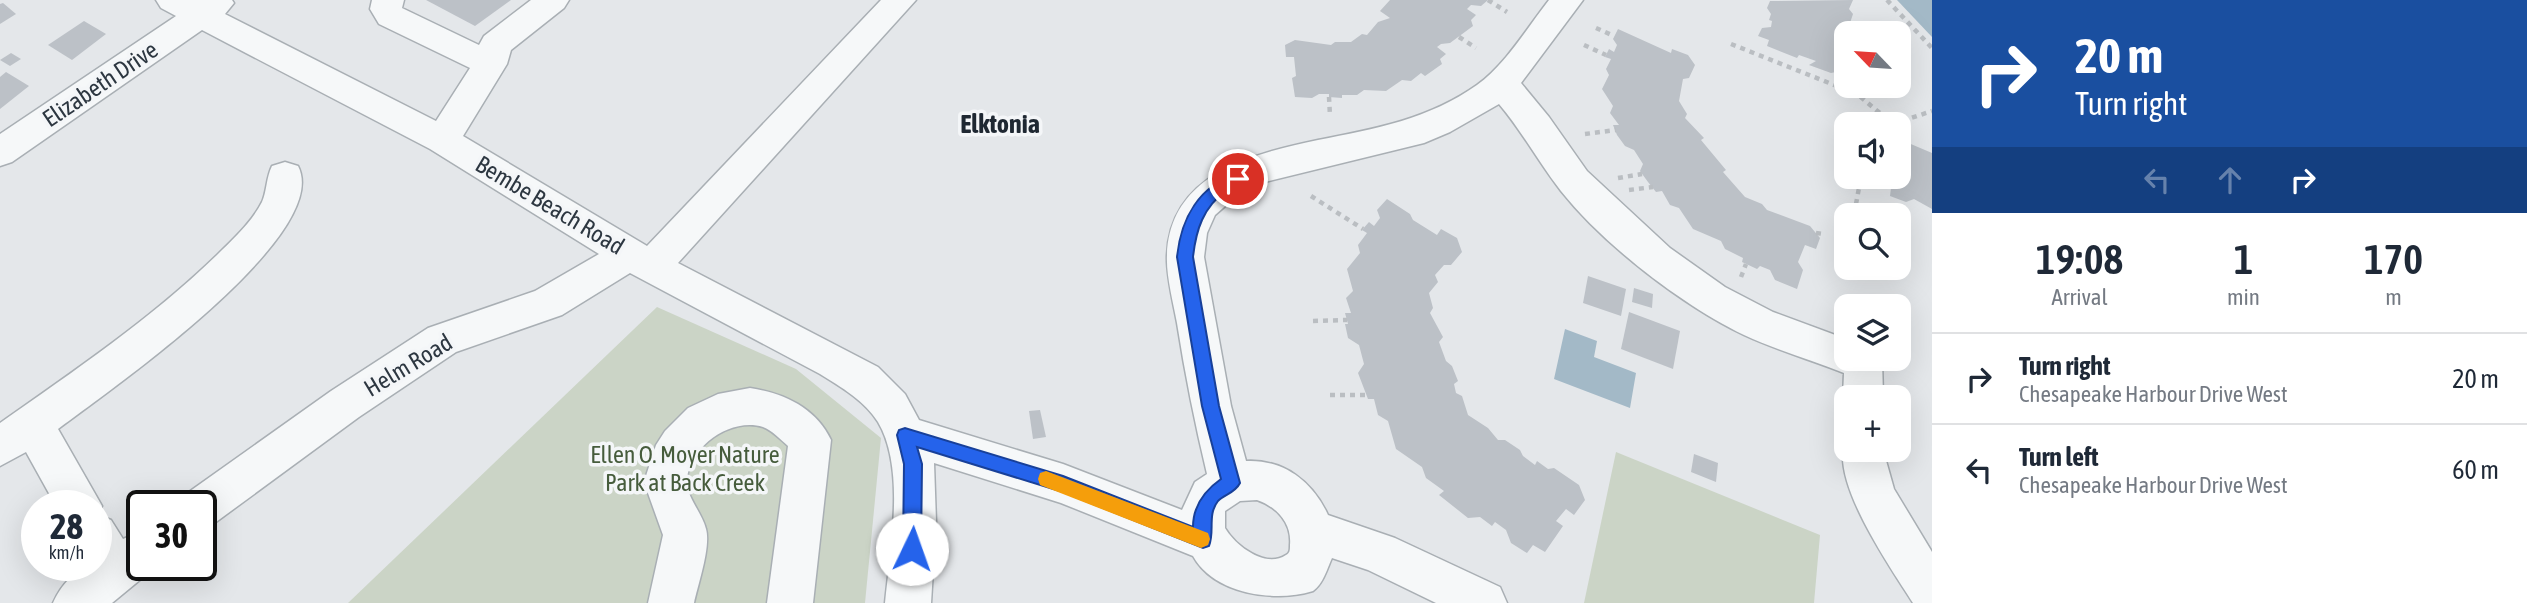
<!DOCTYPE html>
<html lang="en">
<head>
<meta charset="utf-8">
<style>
	body { margin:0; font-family:"Asap Condensed",sans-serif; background:#f2f2f3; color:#1f2937; height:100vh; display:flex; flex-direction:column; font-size:26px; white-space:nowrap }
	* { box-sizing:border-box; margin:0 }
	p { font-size:23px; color:#747a83 }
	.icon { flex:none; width:38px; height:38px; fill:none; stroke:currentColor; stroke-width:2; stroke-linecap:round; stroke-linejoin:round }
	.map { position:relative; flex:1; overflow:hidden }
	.panel { display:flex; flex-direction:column; background:#fff; width:595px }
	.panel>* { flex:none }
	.hud { background:#1a4fa0; color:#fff; overflow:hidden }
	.needle { width:46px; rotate:295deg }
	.tools { position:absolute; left:1834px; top:21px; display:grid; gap:14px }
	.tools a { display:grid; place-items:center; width:77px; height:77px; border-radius:14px; background:#fff; box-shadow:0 7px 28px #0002; font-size:35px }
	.speed { position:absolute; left:21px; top:490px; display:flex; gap:14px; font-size:35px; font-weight:700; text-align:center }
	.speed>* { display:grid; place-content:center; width:91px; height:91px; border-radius:50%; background:#fff; box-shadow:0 7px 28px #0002; line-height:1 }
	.speed small { font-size:18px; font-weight:400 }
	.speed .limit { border:4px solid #111; border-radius:10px; background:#fff; color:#111 }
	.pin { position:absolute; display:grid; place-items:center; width:60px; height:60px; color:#fff; margin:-30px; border:4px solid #fff; border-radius:50%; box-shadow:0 2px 7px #0007 }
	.me { position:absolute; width:77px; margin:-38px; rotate:3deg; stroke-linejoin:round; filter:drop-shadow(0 0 5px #0008) }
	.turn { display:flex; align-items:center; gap:24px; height:147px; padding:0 28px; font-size:32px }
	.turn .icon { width:91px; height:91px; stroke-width:2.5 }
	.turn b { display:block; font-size:49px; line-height:60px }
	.lanes { display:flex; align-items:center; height:66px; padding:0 28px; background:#0003; justify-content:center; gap:35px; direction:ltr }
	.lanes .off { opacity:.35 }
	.eta { display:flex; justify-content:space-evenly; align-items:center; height:119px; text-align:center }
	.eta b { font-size:42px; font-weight:600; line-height:49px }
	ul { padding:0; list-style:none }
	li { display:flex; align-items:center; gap:21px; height:91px; padding:0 28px; border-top:2px solid #e0e1e3 }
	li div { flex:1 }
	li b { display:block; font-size:26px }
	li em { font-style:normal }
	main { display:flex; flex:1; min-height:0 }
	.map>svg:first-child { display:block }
	.green { fill:#cbd4c6 }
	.water { fill:#a3b9c7 }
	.building { fill:#bcc1c7 }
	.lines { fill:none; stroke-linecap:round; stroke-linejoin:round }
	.minor-casing { stroke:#a9afb4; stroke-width:3 }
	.path { stroke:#babec2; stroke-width:4.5; stroke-dasharray:5 5; stroke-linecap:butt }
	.minor { fill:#f6f8f9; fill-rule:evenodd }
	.route { fill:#2563eb; stroke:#184099; stroke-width:2 }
	.slow { fill:#f59e0b }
	.labels { text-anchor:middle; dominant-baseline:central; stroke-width:7; stroke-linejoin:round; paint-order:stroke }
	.street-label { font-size:24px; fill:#2d3741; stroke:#f4f6f8 }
	.park-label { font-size:24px; fill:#465c3c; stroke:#f4f6f8 }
	.neighbourhood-label { font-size:26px; font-weight:bold; fill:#1f2832; stroke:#f4f6f8 }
</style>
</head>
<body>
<main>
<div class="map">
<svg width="1932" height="603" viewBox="0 0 1932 603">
	<rect width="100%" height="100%" fill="#e4e7ea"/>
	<g class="green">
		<path d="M657 307 796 369 881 438 865 603H348Z"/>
		<path d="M1616 452 1820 535 1814 603H1584Z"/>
	</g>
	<g class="water">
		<path d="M1897 0H1932V37Z"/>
		<path d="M1565 329 1597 341 1594 357 1636 373 1630 408 1554 379Z"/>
	</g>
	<g class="building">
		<path d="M426 0H511L475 26Z"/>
		<path d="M1390 0H1488L1481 6 1471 5 1467 9 1476 15 1471 20 1473 26 1450 43 1441 44 1437 47 1446 54 1440 59 1442 64 1425 76 1421 73 1411 81 1402 80 1386 91 1364 90 1357 95H1342V98L1329 97V94H1319L1312 98 1295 97 1292 78 1296 76 1294 57H1286L1285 45 1295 40 1331 45 1335 42H1351L1362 34 1367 35 1378 22 1390 18 1380 11Z"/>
		<path d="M1853 0 1849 9 1853 14 1850 23 1843 25 1848 28 1849 33H1846V41L1842 42 1840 48H1843L1841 55 1845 60 1841 71 1831 73 1809 65 1816 61 1799 55 1797 58 1767 46 1769 40 1758 36 1762 28 1771 27 1772 21 1769 20 1771 14 1767 8 1770 1Z"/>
		<path d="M3 3 16 14 0 24V4Z"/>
		<path d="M84 21 106 34 72 60 48 45Z"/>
		<path d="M1618 29 1671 53 1672 49 1688 55 1695 65 1689 78 1683 79 1679 101 1687 114 1685 118 1704 138 1701 140 1726 170 1723 172 1745 197 1762 204 1767 210 1810 226 1820 238 1816 249 1805 245 1798 262 1803 270 1797 289 1775 280 1770 270 1760 266 1757 269 1742 262 1743 258 1725 249 1721 241 1693 229 1679 208 1670 205 1662 191 1656 192 1648 182 1640 171 1643 164 1634 150 1625 146 1617 135 1613 125H1619L1610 113 1613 106 1602 89 1609 75 1606 69 1611 59 1605 57 1609 49 1614 52 1617 45 1613 39Z"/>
		<path d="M11 53 21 59 10 66 0 60Z"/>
		<path d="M6 72 29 86 0 109V77Z"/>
		<path d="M1899 139 1932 153V209L1914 199 1906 202 1890 196 1891 188 1879 184 1880 177H1899Z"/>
		<path d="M1387 199 1410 214 1413 220 1437 235 1441 229 1457 238 1462 252 1451 265H1444L1435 275 1438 282 1429 293 1433 308 1430 313 1443 337 1439 342 1446 361 1452 366 1458 381 1454 384 1456 393 1462 396 1468 415 1488 428 1498 440H1505L1520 450 1523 456 1535 465 1537 461 1548 469 1554 468 1579 485 1585 500 1574 515 1566 509 1556 521 1563 526 1545 552 1533 545 1527 553 1511 543 1506 530 1495 522 1492 526 1480 517 1468 518 1439 495 1444 491 1426 478 1422 467 1396 449 1388 421 1378 415 1374 399H1368L1358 373 1364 364 1359 345 1348 338 1345 324H1348L1345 313H1351L1346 298 1353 291 1347 269 1360 253 1358 245 1367 233 1362 230 1369 222 1374 226 1380 218 1377 210Z"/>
		<path d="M1588 276 1626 289 1621 316 1583 303Z"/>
		<path d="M1634 288 1653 294 1652 308 1632 302Z"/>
		<path d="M1629 312 1680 331 1673 369 1621 349Z"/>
		<path d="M1040 410 1046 437 1033 439 1029 411Z"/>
		<path d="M1694 454 1718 463 1716 482 1691 472Z"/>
	</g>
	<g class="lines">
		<defs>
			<g id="minor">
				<path d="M156 0H232L234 3 225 14 436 121 470 68 379 24 370 9 372 0H404L402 8 479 45 484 36 531 0H569L564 8 511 50 507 64 463 136 647 246 881 0H916L678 263 878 367 905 394 919 420 1063 464 1182 510 1195 482 1207 474C1195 424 1185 374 1177 323 1173 301 1166 276 1167 255 1170 173 1253 154 1318 140 1375 129 1429 119 1477 85 1506 64 1527 28 1549 0H1583L1521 83 1549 117 1587 171 1670 248 1725 287 1773 312 1846 339V359H1882L1883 397H1846V405L1843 397 1844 373C1811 360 1776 350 1744 335 1682 305 1604 245 1561 191 1539 163 1522 131 1499 104L1450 132 1424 143 1265 182 1240 193 1215 215 1207 233 1204 257 1231 406 1246 461C1284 459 1313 482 1328 515L1395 538 1500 587 1507 603H1436L1368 570 1332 558C1327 569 1323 584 1313 591 1274 603 1214 594 1193 556L1061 503 934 463 936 522 931 603H885C890 551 906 469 878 422 865 401 841 387 820 374L630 273 562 315 456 352 359 417 216 522 201 528V506H180L186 494 331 391 428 328 535 291 599 254 430 149 202 30 12 162 0 166V134L176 16 161 8ZM1257 500C1277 507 1292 523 1290 545 1290 550 1290 553 1286 555 1265 569 1235 545 1225 528V511L1240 501Z"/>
				<path d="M285 162 298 166C334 235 107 392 58 429L102 506 98 515 111 520 123 539 142 531V565H158L112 603H53C60 587 77 565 96 565V506H56L26 452 0 466V423C74 371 151 319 217 255 232 240 252 222 262 202 267 191 266 178 272 166Z"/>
				<path d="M750 388C784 393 816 408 831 440L813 603H767L788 446C781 440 772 430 763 427 731 417 690 446 687 479 685 496 702 512 706 529 711 547 698 584 694 603H648L663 535 644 482 656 445 665 431 688 408 718 394Z"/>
				<path d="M1846 439V450H1883L1894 489 1932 552V603H1913C1891 568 1828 479 1846 439Z"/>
			</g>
		</defs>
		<use href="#minor" class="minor-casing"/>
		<g class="path">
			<path d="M1488 0 1507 12"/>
			<path d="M1887 0 1932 48"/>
			<path d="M1596 28 1614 36"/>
			<path d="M1459 37 1476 48"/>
			<path d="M1731 44 1857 94 1893 124"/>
			<path d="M1584 45 1606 55"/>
			<path d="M1329 97 1330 116"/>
			<path d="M1893 124 1932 111"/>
			<path d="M1585 134 1616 130"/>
			<path d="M1618 178 1642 174"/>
			<path d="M1629 190 1653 187"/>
			<path d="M1311 196 1363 229"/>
			<path d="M1856 204 1861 177"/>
			<path d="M1816 233 1824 234"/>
			<path d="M1741 277 1746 264"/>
			<path d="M1313 321 1347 320"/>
			<path d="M1330 395H1367"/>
		</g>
		<use href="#minor" class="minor"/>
	</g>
	<path class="route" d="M1238 173 1246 179C1241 186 1234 186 1227 190 1203 207 1196 230 1193 257L1219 406 1240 483C1235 493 1225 494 1218 501 1207 515 1215 531 1209 546L1203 548 1063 492 917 447 922 464 921 549 918 556 912 558 905 556 903 549 904 464 897 435 899 430 905 428 1063 476 1193 527C1193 506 1204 491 1221 479L1202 406 1177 257C1181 218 1199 186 1238 173Z"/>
	<path class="slow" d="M1046 471 1208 533 1210 539 1208 545 1201 548 1040 485 1038 479 1040 473Z"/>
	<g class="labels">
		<g class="street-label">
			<text transform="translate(100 84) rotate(-34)">Elizabeth Drive</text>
			<text transform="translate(550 205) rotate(31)">Bembe Beach Road</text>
			<text transform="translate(408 365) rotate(-31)">Helm Road</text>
		</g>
		<g class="park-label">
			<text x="685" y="454">Ellen O. Moyer Nature<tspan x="685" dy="28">Park at Back Creek</tspan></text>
		</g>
		<g class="neighbourhood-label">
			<text x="1000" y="124">Elktonia</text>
		</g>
	</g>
</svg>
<div class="tools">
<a><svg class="needle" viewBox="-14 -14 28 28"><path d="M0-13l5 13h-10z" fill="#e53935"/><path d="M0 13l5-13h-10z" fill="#747a83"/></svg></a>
<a><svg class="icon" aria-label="sound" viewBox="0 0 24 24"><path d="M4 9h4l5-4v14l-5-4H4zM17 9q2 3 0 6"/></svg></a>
<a><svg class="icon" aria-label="search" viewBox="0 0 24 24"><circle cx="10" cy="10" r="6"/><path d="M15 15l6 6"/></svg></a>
<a><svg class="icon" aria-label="layers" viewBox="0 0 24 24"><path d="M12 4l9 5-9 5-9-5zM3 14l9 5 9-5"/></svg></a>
<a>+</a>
</div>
<div class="speed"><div>28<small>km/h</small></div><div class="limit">30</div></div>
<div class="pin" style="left:1238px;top:179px;background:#d93025"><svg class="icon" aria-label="arrive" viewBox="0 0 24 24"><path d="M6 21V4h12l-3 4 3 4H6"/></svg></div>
<svg class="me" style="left:912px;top:549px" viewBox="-20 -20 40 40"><circle r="19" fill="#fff"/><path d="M0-13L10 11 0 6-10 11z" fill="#2563eb"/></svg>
</div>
<section class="panel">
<div class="hud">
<div class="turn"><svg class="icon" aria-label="right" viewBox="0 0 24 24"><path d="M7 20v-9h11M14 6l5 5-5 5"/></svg><div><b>20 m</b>Turn right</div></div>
<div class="lanes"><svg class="icon off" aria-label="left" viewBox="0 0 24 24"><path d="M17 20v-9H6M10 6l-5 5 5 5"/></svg><svg class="icon off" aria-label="ahead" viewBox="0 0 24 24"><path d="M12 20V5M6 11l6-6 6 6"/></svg><svg class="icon" aria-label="right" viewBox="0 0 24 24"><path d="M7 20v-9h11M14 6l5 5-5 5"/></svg></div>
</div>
<div class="eta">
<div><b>19:08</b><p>Arrival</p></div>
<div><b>1</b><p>min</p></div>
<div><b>170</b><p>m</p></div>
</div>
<ul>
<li><svg class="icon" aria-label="right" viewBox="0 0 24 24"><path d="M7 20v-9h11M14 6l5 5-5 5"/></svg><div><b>Turn right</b><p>Chesapeake Harbour Drive West</p></div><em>20 m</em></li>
<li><svg class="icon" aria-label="left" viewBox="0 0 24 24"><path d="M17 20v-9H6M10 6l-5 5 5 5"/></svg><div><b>Turn left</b><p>Chesapeake Harbour Drive West</p></div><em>60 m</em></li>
</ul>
</section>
</main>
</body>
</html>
